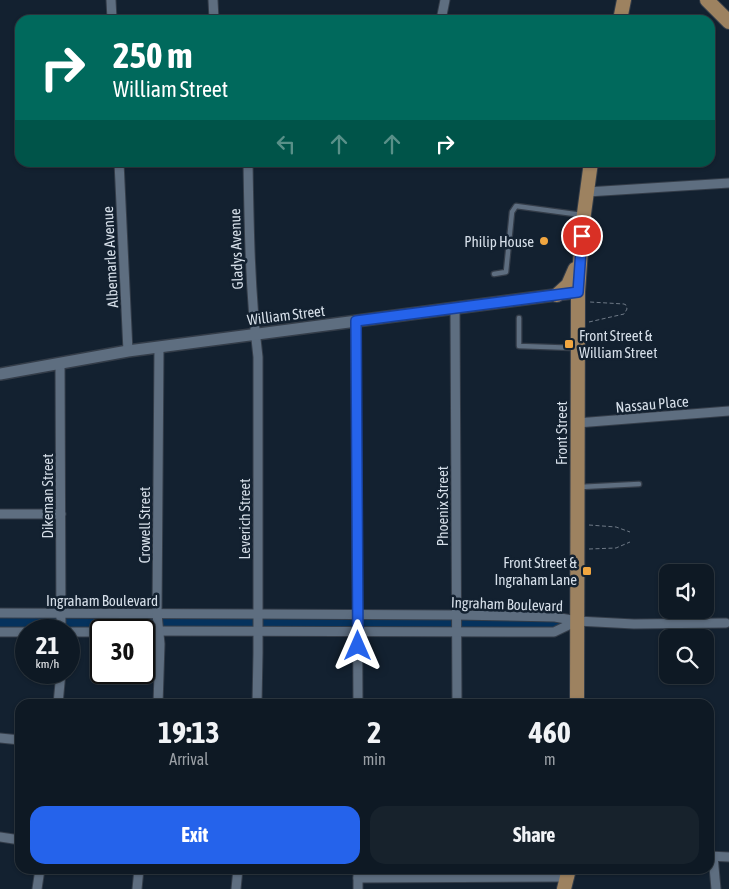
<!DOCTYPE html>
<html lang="en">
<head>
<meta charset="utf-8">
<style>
	body { margin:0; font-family:"Asap Condensed",sans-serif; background:#17222c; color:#f1f3f6; height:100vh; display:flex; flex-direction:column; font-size:19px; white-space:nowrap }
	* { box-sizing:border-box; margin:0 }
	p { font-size:16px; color:#9ba0a6 }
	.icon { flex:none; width:28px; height:28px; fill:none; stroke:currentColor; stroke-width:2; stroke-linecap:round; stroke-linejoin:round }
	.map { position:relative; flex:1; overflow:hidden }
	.panel { position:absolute; left:15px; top:699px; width:699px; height:175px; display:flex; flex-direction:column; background:#0e1924; border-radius:15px; box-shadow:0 1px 4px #0004,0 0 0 1px #2e3841 }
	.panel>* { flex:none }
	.top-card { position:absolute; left:15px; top:15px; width:700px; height:152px; border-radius:15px; box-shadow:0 1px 4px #0004,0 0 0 1px #2e3841; background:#00695c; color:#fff; overflow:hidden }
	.buttons { position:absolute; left:659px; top:564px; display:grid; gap:10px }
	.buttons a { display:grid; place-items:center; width:55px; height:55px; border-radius:10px; background:#0e1924; box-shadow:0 1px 4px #0004,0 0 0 1px #2e3841; font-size:25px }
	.speed { position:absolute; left:15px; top:619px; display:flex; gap:10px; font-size:25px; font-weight:700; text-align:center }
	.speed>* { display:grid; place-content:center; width:65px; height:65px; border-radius:50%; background:#0e1924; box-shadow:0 1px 4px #0004,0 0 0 1px #2e3841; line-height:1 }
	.speed small { font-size:12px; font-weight:400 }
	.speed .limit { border:2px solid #111; border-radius:8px; background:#fff; color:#111 }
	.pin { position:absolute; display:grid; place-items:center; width:42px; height:42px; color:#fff; margin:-21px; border:2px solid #fff; border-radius:50%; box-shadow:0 1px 5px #0007 }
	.me { position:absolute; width:55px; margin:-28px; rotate:0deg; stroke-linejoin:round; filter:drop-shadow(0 0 4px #0008) }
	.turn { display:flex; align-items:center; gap:18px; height:105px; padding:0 15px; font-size:22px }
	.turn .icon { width:65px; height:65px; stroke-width:2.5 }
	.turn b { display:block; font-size:35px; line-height:42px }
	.lanes { display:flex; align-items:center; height:48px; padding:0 15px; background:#0003; justify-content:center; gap:25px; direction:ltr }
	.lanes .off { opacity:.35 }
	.eta { display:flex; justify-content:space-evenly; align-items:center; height:85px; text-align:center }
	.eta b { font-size:30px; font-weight:700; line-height:35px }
	.cta { display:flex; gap:10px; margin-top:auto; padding:10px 15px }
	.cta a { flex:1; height:58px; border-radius:15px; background:#2563eb; color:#fff; font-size:20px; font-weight:700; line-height:58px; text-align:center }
	.cta a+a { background:#17222c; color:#f1f3f6 }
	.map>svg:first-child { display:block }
	.green { fill:#05325d }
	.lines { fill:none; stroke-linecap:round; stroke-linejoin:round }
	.service-casing { stroke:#343d49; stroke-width:7 }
	.minor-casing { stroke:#343d49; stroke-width:11 }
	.tertiary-casing { stroke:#343d49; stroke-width:14 }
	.primary-casing { stroke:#343d49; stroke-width:16 }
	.path { stroke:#6e7986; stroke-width:1; stroke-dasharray:4 2.5; stroke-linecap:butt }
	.service { stroke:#5e6e80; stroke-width:4.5 }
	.minor { stroke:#5e6e80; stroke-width:9 }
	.tertiary { stroke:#5e6e80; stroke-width:11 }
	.primary { stroke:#9d8260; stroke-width:14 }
	.route-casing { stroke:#184099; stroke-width:12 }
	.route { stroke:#2563eb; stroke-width:9 }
	.poi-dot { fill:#f1a640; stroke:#132130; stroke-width:2 }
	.labels { text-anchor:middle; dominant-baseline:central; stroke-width:5; stroke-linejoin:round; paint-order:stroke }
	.poi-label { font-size:15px; fill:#d6dfe9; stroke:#132130; text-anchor:end }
	.street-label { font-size:15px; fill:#d6dfe9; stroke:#132130 }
</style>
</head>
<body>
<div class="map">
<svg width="729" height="889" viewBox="0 0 729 889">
	<rect width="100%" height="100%" fill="#132130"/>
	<path class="green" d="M0 613 577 621 554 632 144 630H26L0 632Z"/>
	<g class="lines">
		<defs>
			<g id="service">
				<path d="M494 274 506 272 512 212 516 206 582 215"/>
				<path d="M519 318V346L576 348"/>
				<path d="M580 487 639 484"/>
			</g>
			<g id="minor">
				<path d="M111 0 112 20"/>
				<path d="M213 0 214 20"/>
				<path d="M441 20 445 0"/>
				<path d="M119 162 128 351"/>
				<path d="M248 162C249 227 250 292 258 357V653L257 704"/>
				<path d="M587 192 729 183"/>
				<path d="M455 309 457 704"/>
				<path d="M356 321 358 704"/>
				<path d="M60 363 61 630"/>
				<path d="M577 423 729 411"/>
				<path d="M0 514H61"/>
				<path d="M0 613 456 615 555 617 577 621 634 624 726 623"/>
				<path d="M144 631 554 632 577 621"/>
				<path d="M0 632H26"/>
				<path d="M69 632H101"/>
				<path d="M58 704 61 672"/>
				<path d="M158 704 160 644 157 614 159 347"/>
				<path d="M0 738 20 740"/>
				<path d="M0 837 20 840"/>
				<path d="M709 856 729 857"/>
				<path d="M713 856 716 889"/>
				<path d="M358 869V889"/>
				<path d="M358 878 567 877"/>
				<path d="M37 889 40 869"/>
				<path d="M137 889 139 869"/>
				<path d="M236 889 238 869"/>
			</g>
			<path id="tertiary" d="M0 374 128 351 578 292"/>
			<g id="primary">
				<path d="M707 0 729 22"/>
				<path d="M620 20 624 0"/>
				<path d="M557 295 568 285 575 269"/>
				<path d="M577 704 578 292 583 221 591 162"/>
				<path d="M564 889 569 869"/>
			</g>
		</defs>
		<use href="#service" class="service-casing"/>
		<use href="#minor" class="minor-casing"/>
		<use href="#tertiary" class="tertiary-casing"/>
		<use href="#primary" class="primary-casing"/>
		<g class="path">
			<path d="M589 322 624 314 627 309 626 305 624 304 590 302"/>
			<path d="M589 525 616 527 630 532"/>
			<path d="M589 549 616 548 630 542"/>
			<path d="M607 704H612"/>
		</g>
		<use href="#service" class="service"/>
		<use href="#minor" class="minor"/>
		<use href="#tertiary" class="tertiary"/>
		<use href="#primary" class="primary"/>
	</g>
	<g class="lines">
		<defs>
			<path id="route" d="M358 646 356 321 578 292 582 236"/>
		</defs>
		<use href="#route" class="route-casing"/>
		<use href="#route" class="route"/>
	</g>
	<g class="poi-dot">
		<circle cx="544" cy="241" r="5"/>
		<rect x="564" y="339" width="10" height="10" rx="2.5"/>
		<rect x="582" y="566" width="10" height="10" rx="2.5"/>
	</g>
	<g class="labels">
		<g class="poi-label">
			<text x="534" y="241">Philip House</text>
			<text x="579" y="335" text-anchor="start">Front Street &amp;<tspan x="579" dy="17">William Street</tspan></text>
			<text x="577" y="562">Front Street &amp;<tspan x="577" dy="17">Ingraham Lane</tspan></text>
		</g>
		<g class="street-label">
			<text transform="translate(236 249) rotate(-92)">Gladys Avenue</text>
			<text transform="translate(110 257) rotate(-93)">Albemarle Avenue</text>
			<text transform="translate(286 315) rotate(-7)">William Street</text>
			<text transform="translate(652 404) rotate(-5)">Nassau Place</text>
			<text transform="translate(561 433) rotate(-90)">Front Street</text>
			<text transform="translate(47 496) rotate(-90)">Dikeman Street</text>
			<text transform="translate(442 506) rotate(-90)">Phoenix Street</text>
			<text transform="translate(244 519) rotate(-90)">Leverich Street</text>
			<text transform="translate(144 525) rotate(-90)">Crowell Street</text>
			<text x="102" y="600">Ingraham Boulevard</text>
			<text transform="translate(507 604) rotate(2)">Ingraham Boulevard</text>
		</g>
	</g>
</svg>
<div class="buttons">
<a><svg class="icon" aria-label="sound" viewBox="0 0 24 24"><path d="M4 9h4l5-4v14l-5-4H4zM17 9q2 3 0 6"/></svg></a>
<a><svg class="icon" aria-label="search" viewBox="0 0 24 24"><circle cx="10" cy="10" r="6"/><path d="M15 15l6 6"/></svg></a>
</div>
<div class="speed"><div>21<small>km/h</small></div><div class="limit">30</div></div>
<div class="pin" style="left:582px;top:236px;background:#d93025"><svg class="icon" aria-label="arrive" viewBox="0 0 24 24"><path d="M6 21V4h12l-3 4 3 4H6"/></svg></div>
<svg class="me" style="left:358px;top:646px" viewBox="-20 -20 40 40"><path d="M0-17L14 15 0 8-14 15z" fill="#2563eb" stroke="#fff" stroke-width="4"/></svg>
<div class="top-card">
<div class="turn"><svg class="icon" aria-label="right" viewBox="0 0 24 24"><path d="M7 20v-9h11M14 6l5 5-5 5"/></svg><div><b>250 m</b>William Street</div></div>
<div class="lanes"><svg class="icon off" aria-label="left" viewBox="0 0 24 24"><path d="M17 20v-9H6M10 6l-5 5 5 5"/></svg><svg class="icon off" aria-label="ahead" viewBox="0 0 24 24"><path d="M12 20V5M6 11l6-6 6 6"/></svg><svg class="icon off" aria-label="ahead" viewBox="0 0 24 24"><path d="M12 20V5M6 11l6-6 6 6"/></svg><svg class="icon" aria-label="right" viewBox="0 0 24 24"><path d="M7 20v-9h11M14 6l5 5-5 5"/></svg></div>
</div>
<section class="panel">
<div class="eta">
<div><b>19:13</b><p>Arrival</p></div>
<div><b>2</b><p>min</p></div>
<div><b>460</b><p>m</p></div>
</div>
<div class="cta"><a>Exit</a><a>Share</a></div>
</section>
</div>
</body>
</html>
